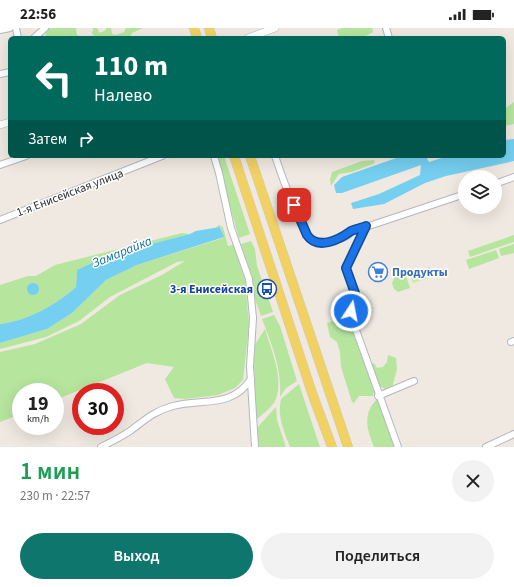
<!DOCTYPE html>
<html lang="ru">
<head>
<meta charset="utf-8">
<style>
	body { margin:0; font-family:"Source Sans 3",sans-serif; background:#f2f2f2; color:#222; height:100vh; display:flex; flex-direction:column; font-size:15px; white-space:nowrap }
	* { box-sizing:border-box; margin:0 }
	p { font-size:13px; color:#767676 }
	.icon { flex:none; width:22px; height:22px; fill:none; stroke:currentColor; stroke-width:2; stroke-linecap:round; stroke-linejoin:round }
	.map { position:relative; height:419px; overflow:hidden }
	.sheet { display:flex; flex-direction:column; background:#fff; flex:1 }
	.sheet>* { flex:none }
	.hud { position:absolute; left:8px; top:8px; width:498px; height:122px; border-radius:6px; box-shadow:0 4px 16px #0002; background:#00695c; color:#fff; overflow:hidden }
	.tools { position:absolute; left:458px; top:142px; display:grid; gap:8px }
	.tools a { display:grid; place-items:center; width:44px; height:44px; border-radius:50%; background:#fff; box-shadow:0 4px 16px #0002; font-size:20px }
	.speed { position:absolute; left:12px; top:355px; display:flex; gap:8px; font-size:20px; font-weight:700; text-align:center }
	.speed>* { display:grid; place-content:center; width:52px; height:52px; border-radius:50%; background:#fff; box-shadow:0 4px 16px #0002; line-height:1 }
	.speed small { font-size:10px; font-weight:400 }
	.speed .limit { border:6px solid #d22; background:#fff; color:#111 }
	.pin { position:absolute; display:grid; place-items:center; width:34px; height:34px; color:#fff; margin:-17px; border-radius:8px; box-shadow:0 2px 6px #0006 }
	.me { position:absolute; width:44px; margin:-22px; rotate:11deg; stroke-linejoin:round; filter:drop-shadow(0 0 3px #0008) }
	.turn { display:flex; align-items:center; gap:14px; height:84px; padding:0 20px; font-size:18px }
	.turn .icon { width:52px; height:52px; stroke-width:2.5 }
	.turn b { display:block; font-size:28px; line-height:34px }
	.then { display:flex; align-items:center; height:38px; padding:0 20px; background:#0003; gap:8px; font-size:15px }
	.round { display:grid; place-items:center; flex:none; width:42px; height:42px; border-radius:21px; background:#f2f2f2 }
	.overview { display:flex; align-items:center; justify-content:space-between; height:68px; padding:0 20px }
	h1 { font-size:24px; font-weight:600; line-height:30px; color:#1e9e55 }
	.button { display:flex; gap:8px; margin-top:auto; padding:8px 20px }
	.button a { flex:1; height:46px; border-radius:24px; background:#0f766e; color:#fff; font-size:16px; font-weight:600; line-height:46px; text-align:center }
	.button a+a { background:#f2f2f2; color:#222 }
	.status { display:flex; justify-content:space-between; align-items:center; height:28px; padding:0 20px; background:#fff; direction:ltr }
	.status svg { height:11px; fill:currentColor }
	.map>svg:first-child { display:block }
	.green { fill:#b6e59e }
	.pitch { fill:#c9ec9a }
	.water { fill:#75cff0 }
	.lines { fill:none; stroke-linecap:round; stroke-linejoin:round }
	.minor-casing { stroke:#b4b7c1; stroke-width:8 }
	.tertiary-casing { stroke:#b4b7c1; stroke-width:8 }
	.primary-casing { stroke:#c9c9c9; stroke-width:10 }
	.minor { stroke:#fff; stroke-width:6 }
	.tertiary { stroke:#fff; stroke-width:7 }
	.primary { stroke:#f2d163; stroke-width:9 }
	.route-casing { stroke:#114b97; stroke-width:10 }
	.route { stroke:#1a73e8; stroke-width:7 }
	.labels { text-anchor:middle; dominant-baseline:central; stroke-width:3; stroke-linejoin:round; paint-order:stroke }
	.street-label { font-size:12px; fill:#2e2e2e; stroke:#fff }
	.shop-label { font-size:12px; font-weight:bold; fill:#366cbe; stroke:#fff; text-anchor:start }
	.transit-label { font-size:12px; font-weight:bold; fill:#164399; stroke:#fff; text-anchor:end }
	.water-label { font-size:13px; font-style:italic; fill:#0d6fa3; stroke:#fff }
</style>
</head>
<body>
<div class="status"><b>22:56</b><svg viewBox="0 0 49 12"><path d="M0 12V9h3v3zM5 12V6h3v6zM10 12V3h3v9zM15 12V0h3v12zM26 1h20v11H26zM47 4h2v5h-2z"/></svg></div>
<div class="map">
<svg width="514" height="419" viewBox="0 0 514 419">
	<rect width="100%" height="100%" fill="#efe9e1"/>
	<g class="green">
		<path d="M47 0H76L77 7 81 10H45Z"/>
		<path d="M93 0H97L100 5 106 2V0H111L112 6 116 7 124 4 126 0H143L132 5 129 10H96L92 6Z"/>
		<path d="M342 0H372L373 4 362 10H339L337 2Z"/>
		<path d="M514 74V96L504 98V81Z"/>
		<path d="M216 128H224L250 206 239 210Z"/>
		<path d="M374 132 375 134 373 136 352 144 339 146 331 158 330 152 332 144 362 133Z"/>
		<path d="M219 197 223 199 228 218 233 217 245 252 249 297 243 352 235 360 218 367 185 371 174 370 165 351 174 339 147 335 55 372V364H21V386L0 394V324L35 316 81 296 120 267 162 247 185 233 177 234 110 269 79 293 46 309 0 321V315L47 301 72 285 106 252 137 237 223 210 221 199 215 200Z"/>
		<path d="M182 205 190 206C152 216 112 224 77 242L76 259C56 277 28 293 0 296V257L28 248H36L55 237Z"/>
		<path d="M514 207V214L470 229 468 223Z"/>
		<path d="M251 213 255 221 257 238 273 284 261 288 254 268 251 245 241 216Z"/>
		<path d="M514 216V225L501 228 499 221Z"/>
		<path d="M496 222 499 230 469 241 466 232Z"/>
		<path d="M404 242 410 260 398 264 394 261 392 255 397 245Z"/>
		<path d="M339 275 345 276 346 278 350 296 374 363 373 368H359L354 375 352 374 341 339 340 324 337 314 330 309 327 295 333 293V281Z"/>
		<path d="M274 287 280 298 297 353 286 360 280 369C282 341 272 317 262 291Z"/>
		<path d="M265 301C271 322 284 350 276 371 273 379 261 387 255 393L254 318Z"/>
		<path d="M388 327 396 330 397 341 392 360 387 362 378 357 371 339 372 336 374 335 377 340 383 339 387 334Z"/>
		<path d="M299 356 320 419H290C284 403 277 388 281 371Z"/>
		<path d="M377 371 380 376 397 419H374C367 402 362 386 377 371Z"/>
		<path d="M276 379 277 392 286 419H256V401Z"/>
	</g>
	<path class="pitch" d="M430 239 433 248 413 255 410 245Z"/>
	<g class="water">
		<path d="M514 111V133L446 148 425 155 384 176 353 181 351 175 379 166 420 147 421 137 342 165H336L334 157 342 149 402 128H426L429 134 448 128H504V112Z"/>
		<path d="M220 199 224 209 137 237 106 252 72 285 47 301 0 315V296C27 293 56 277 76 259L77 242C112 224 152 216 190 206L196 203Z"/>
		<circle cx="33" cy="261" r="6"/>
	</g>
	<g class="lines">
		<defs>
			<g id="minor">
				<path d="M16 0 18 10"/>
				<path d="M386 0 389 10"/>
				<path d="M0 2 10 0"/>
				<path d="M34 10 45 0"/>
				<path d="M0 46 10 44"/>
				<path d="M214 128 219 145 231 200 249 251 251 269 253 290 250 338 255 419"/>
				<path d="M275 128C280 143 303 209 314 214 320 217 327 215 332 213 339 211 347 210 351 204"/>
				<path d="M0 137 26 128"/>
				<path d="M495 156 514 149"/>
				<path d="M0 192 162 128"/>
				<path d="M366 198 346 240 356 268 352 275 351 288 398 419"/>
				<path d="M348 205 465 166"/>
				<path d="M511 314 514 313"/>
				<path d="M378 368 414 353"/>
				<path d="M101 419C111 414 121 409 130 403 145 392 154 383 173 378 203 370 231 381 251 351"/>
				<path d="M486 419 514 406"/>
			</g>
			<g id="tertiary">
				<path d="M248 10 275 0"/>
				<path d="M0 97 10 94"/>
			</g>
			<g id="primary">
				<path d="M194 0 197 10"/>
				<path d="M209 0 212 10"/>
				<path d="M234 128 312 365 332 419"/>
				<path d="M250 128 348 419"/>
			</g>
		</defs>
		<use href="#minor" class="minor-casing"/>
		<use href="#tertiary" class="tertiary-casing"/>
		<use href="#primary" class="primary-casing"/>
		<use href="#minor" class="minor"/>
		<use href="#tertiary" class="tertiary"/>
		<use href="#primary" class="primary"/>
	</g>
	<g class="lines">
		<defs>
			<path id="route" d="M294 177 307 207C318 223 340 211 351 203 355 201 362 200 366 198L346 240 356 268 351 283"/>
		</defs>
		<use href="#route" class="route-casing"/>
		<use href="#route" class="route"/>
	</g>
	<defs>
		<symbol id="supermarket-ring" viewBox="-11 -11 22 22"><circle r="9.5" fill="#fff" stroke="#3f7fe0" stroke-width="1.5"/><path d="M-6-5.5h2.5l.6 2H6L4.5 2H-2.5L-4.4-4H-6ZM-1.5 3.2a1.3 1.3 0 1 0 .1 0ZM3 3.2a1.3 1.3 0 1 0 .1 0Z" fill="#3f7fe0"/></symbol>
		<symbol id="bus-ring" viewBox="-11 -11 22 22"><circle r="9.5" fill="#fff" stroke="#1a4fb4" stroke-width="1.5"/><path d="M-5-6H5V4H4V6H2V4H-2V6H-4V4H-5ZM-3.5-4V0h7V-4ZM-3.5 1.2v1.5H-2V1.2ZM2 1.2v1.5H3.5V1.2Z" fill="#1a4fb4"/></symbol>
	</defs>
	<g fill-rule="evenodd">
		<use href="#supermarket-ring" x="367" y="233" width="22" height="22"/>
		<use href="#bus-ring" x="256" y="250" width="22" height="22"/>
	</g>
	<g class="labels">
		<g class="street-label">
			<text transform="translate(70 165) rotate(-21)">1-я Енисейская улица</text>
		</g>
		<g class="shop-label">
			<text x="392" y="244">Продукты</text>
		</g>
		<g class="transit-label">
			<text x="253" y="261">3-я Енисейская</text>
		</g>
		<g class="water-label">
			<text transform="translate(122 224) rotate(-22)">Замарайка</text>
		</g>
	</g>
</svg>
<div class="tools">
<a><svg class="icon" aria-label="layers" viewBox="0 0 24 24"><path d="M12 4l9 5-9 5-9-5zM3 14l9 5 9-5"/></svg></a>
</div>
<div class="speed"><div>19<small>km/h</small></div><div class="limit">30</div></div>
<div class="pin" style="left:294px;top:177px;background:#d93025"><svg class="icon" aria-label="arrive" viewBox="0 0 24 24"><path d="M6 21V4h12l-3 4 3 4H6"/></svg></div>
<svg class="me" style="left:351px;top:283px" viewBox="-20 -20 40 40"><circle r="17" fill="#1a73e8" stroke="#fff" stroke-width="3"/><path d="M0-11L8 9 0 5-8 9z" fill="#fff"/></svg>
<div class="hud">
<div class="turn"><svg class="icon" aria-label="left" viewBox="0 0 24 24"><path d="M17 20v-9H6M10 6l-5 5 5 5"/></svg><div><b>110 m</b>Налево</div></div>
<div class="then">Затем<svg class="icon" aria-label="right" viewBox="0 0 24 24"><path d="M7 20v-9h11M14 6l5 5-5 5"/></svg></div>
</div>
</div>
<section class="sheet">
<div class="overview"><div><h1>1 мин</h1><p>230 m · 22:57</p></div><a class="round"><svg class="icon" aria-label="close" viewBox="0 0 24 24"><path d="M6 6l12 12M18 6L6 18"/></svg></a></div>
<div class="button"><a>Выход</a><a>Поделиться</a></div>
</section>
</body>
</html>
